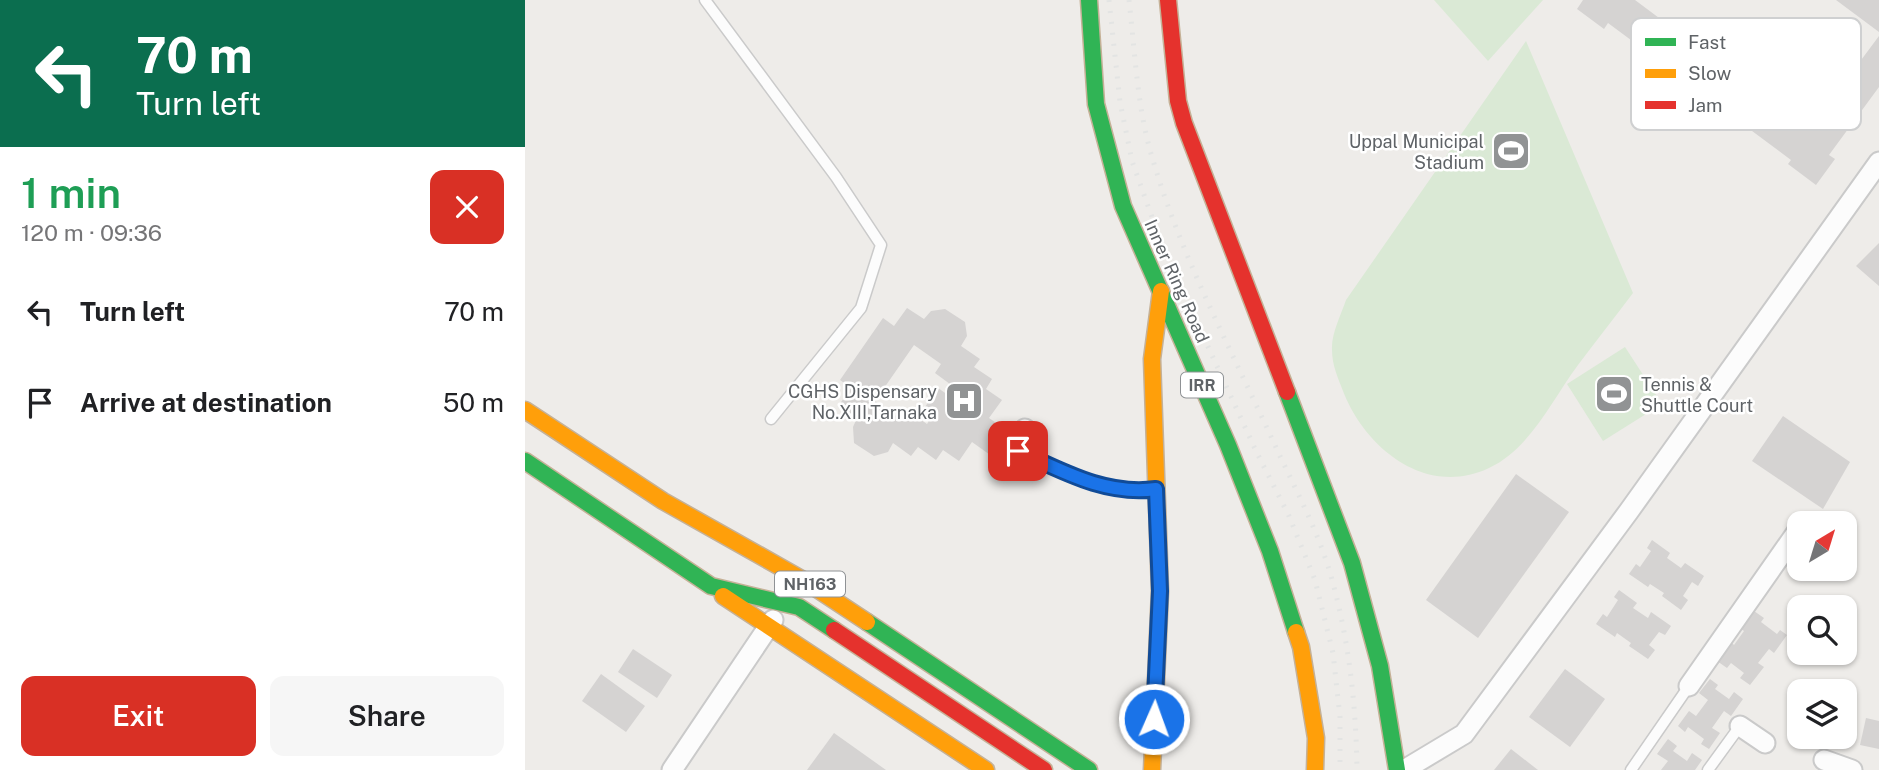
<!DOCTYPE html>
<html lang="en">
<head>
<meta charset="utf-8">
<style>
	body { margin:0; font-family:"Public Sans",sans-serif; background:#f6f6f6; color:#202124; height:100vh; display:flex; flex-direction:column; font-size:26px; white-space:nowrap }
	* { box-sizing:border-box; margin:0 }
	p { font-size:23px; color:#757577 }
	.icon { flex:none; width:38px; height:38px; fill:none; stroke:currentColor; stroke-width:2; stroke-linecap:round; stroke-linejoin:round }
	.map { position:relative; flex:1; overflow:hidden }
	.drawer { display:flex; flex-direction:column; background:#fff; width:525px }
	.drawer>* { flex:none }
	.guide { background:#0b6e4f; color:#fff; overflow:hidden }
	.needle { width:46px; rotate:38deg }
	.tools { position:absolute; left:1262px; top:511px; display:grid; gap:14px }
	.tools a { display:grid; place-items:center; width:70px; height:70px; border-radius:14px; background:#fff; box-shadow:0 2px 5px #0004; font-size:35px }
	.pin { position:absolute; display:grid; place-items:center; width:60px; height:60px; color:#fff; margin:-30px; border-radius:14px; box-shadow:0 4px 10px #0006 }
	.me { position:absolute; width:77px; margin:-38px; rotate:2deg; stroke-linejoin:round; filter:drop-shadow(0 0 5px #0008) }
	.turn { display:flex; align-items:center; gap:24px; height:147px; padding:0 21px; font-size:32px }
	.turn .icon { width:91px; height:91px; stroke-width:2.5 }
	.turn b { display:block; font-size:49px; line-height:60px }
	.round { display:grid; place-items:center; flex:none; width:74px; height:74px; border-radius:14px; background:#f6f6f6 }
	.head { display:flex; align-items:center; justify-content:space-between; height:119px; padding:0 21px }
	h1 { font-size:42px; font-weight:600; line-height:52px; color:#1e9e55 }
	.button { display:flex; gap:14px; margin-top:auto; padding:14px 21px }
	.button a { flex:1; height:80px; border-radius:14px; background:#d93025; color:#fff; font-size:28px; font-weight:600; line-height:80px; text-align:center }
	.button a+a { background:#f6f6f6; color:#202124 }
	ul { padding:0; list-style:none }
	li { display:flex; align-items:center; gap:21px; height:91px; padding:0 21px }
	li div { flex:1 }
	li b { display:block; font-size:26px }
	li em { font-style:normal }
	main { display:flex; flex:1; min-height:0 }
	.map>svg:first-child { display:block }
	.green { fill:#dae9d5 }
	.building { fill:#d5d3d2; fill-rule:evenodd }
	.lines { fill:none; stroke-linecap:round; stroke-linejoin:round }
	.lane-casing { stroke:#cacaca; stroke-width:13 }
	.street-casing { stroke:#cacaca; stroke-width:23 }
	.fast-casing { stroke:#c5b197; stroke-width:19 }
	.slow-casing { stroke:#c5b197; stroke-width:19 }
	.jam-casing { stroke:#c5b197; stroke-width:19 }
	.lane { stroke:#fcfcfc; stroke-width:10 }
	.street { stroke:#fcfcfc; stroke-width:19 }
	.fast { stroke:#30b455; stroke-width:16 }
	.slow { stroke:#ff9f0a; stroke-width:16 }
	.jam { stroke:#e5322d; stroke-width:16 }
	.rail { stroke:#e3e4e3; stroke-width:5; stroke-dasharray:2 9; stroke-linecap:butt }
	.route-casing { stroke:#114b97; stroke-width:18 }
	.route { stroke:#1a73e8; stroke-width:12 }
	.labels { text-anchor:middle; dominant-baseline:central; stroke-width:5; stroke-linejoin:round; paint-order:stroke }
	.shield { fill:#fff; stroke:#8f9295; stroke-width:2 }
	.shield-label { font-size:16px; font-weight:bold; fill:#5f6367 }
	.poi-label { font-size:18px; fill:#5f6367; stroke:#fff; text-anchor:end }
	.street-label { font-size:18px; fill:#5f6367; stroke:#fff }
	.key { fill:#fff; stroke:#cfd0d1; stroke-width:2 }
	.key-label { font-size:19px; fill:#5f6367 }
</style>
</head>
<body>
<main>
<section class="drawer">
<div class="guide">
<div class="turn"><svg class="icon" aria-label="left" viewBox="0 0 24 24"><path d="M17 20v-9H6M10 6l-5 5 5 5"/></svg><div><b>70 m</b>Turn left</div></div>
</div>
<div class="head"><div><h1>1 min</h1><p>120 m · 09:36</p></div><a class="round" style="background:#d93025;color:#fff"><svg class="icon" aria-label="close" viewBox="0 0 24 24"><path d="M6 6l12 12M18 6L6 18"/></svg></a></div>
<ul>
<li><svg class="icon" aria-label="left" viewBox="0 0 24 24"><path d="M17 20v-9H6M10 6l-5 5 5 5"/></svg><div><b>Turn left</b></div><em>70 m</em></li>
<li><svg class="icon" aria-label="arrive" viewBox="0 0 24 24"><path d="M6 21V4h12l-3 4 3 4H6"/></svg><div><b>Arrive at destination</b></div><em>50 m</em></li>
</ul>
<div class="button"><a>Exit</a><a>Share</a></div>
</section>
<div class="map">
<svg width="1354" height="770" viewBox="0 0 1354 770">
	<rect width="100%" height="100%" fill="#eeece9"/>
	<g class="green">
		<path d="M909 0H1018L963 61Z"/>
		<path d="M1001 41 1108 293C1090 317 1071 341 1053 365 1027 400 1005 449 964 468 901 498 840 448 818 391 813 378 807 365 807 350 806 334 816 315 821 300Z"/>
		<path d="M1100 347 1137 404 1078 441 1042 384Z"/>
	</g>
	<g class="building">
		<path d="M1058 0H1110L1185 56 1192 45 1214 61 1206 71 1284 130 1354 36V87L1304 155 1310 159 1291 185 1263 164 1266 160 1188 102 1178 116 1153 97 1164 83 1083 23 1079 29 1052 9Z"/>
		<path d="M1311 0H1354V32Z"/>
		<path d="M1354 243V286L1331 266Z"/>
		<path d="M382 308 399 319 406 311 420 309 440 322 442 336 436 346 455 359 449 367 467 379 461 389 477 400 464 418 486 433 468 457 447 442 434 461 418 450 411 460 393 447 386 456 368 443 363 452 349 456 329 443 328 427 332 418 314 405 326 388 315 380 358 318 369 326ZM389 345 416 364 410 373 429 387 423 395 413 388 400 407 410 413 402 424 383 411 377 420 350 401Z"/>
		<path d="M1258 416 1325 462 1298 509 1227 461Z"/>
		<path d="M991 474 1044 512 953 638 901 600Z"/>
		<path d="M1127 540 1145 553 1142 558 1156 568 1160 563 1179 576 1173 586 1167 582 1158 596 1163 600 1156 610 1137 596 1139 593 1125 584 1123 587 1104 574 1111 564 1115 567 1126 551 1122 548Z"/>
		<path d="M1094 590 1112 603 1108 608 1123 618 1126 612 1146 626 1140 635 1134 632 1124 645 1130 650 1123 659 1104 646 1106 643 1092 633 1090 637 1071 624 1078 614 1082 617 1093 600 1089 597Z"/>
		<path d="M1229 611 1239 618 1236 622 1252 634 1255 630 1262 635 1249 653 1244 649 1233 663 1239 667 1225 685 1215 678 1219 673 1206 663 1202 668 1192 661 1206 642 1209 645 1219 631 1216 629Z"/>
		<path d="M108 649 147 675 132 698 93 672Z"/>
		<path d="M1040 669 1080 699 1045 747 1004 717Z"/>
		<path d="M76 674 120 706 101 732 57 701Z"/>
		<path d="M1185 679 1193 685 1190 689 1204 699 1209 692 1218 699 1206 716 1199 711 1187 728 1195 733 1184 749 1176 744 1179 739 1163 727 1160 732 1153 726 1164 711 1171 716 1183 700 1174 693Z"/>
		<path d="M1341 718 1354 721V749L1335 745Z"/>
		<path d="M309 733 361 770H282Z"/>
		<path d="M1143 739 1152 746 1148 751 1162 761 1167 753 1177 760 1170 770H1136L1143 761 1132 754Z"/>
		<path d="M986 749 1013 770H969Z"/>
	</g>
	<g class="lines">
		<defs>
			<g id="lane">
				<path d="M180 0 311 177 356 245 336 308 246 419"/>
				<path d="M493 451C535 470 579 497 627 489"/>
				<path d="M1106 770 1164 686"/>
				<path d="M1183 770 1215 726"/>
			</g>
			<g id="street">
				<path d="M493 451 500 429"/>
				<path d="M1164 686 1274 529"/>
				<path d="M1215 726 1240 743"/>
				<path d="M1299 760 1327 770"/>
				<path d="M147 770 248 620"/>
				<path d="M879 770 939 734 1104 511 1354 162"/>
			</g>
			<g id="fast">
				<path d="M564 0 571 104 598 206 703 445 745 551 771 632"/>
				<path d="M762 392 827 563 855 666 872 770"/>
				<path d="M0 461 186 586 274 607 309 630"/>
				<path d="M342 622 564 770"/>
			</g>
			<g id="slow">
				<path d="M0 410 138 501 280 581 342 622"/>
				<path d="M198 596 461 770"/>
				<path d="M771 632 776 647 791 738 790 770"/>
				<path d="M627 770 635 591 627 359 636 291"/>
			</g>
			<g id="jam">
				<path d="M643 0 653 101 659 123 762 392"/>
				<path d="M309 630 519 770"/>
			</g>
		</defs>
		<use href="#lane" class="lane-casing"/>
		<use href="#street" class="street-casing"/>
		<use href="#fast" class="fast-casing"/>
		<use href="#slow" class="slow-casing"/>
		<use href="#jam" class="jam-casing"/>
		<use href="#lane" class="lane"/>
		<use href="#street" class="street"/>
		<use href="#fast" class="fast"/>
		<use href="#slow" class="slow"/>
		<use href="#jam" class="jam"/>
		<g class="rail">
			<path d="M584 0 595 102 607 161 639 251 731 451 764 516 790 580 808 653 815 717V770"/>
			<path d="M604 0C610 52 612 107 627 157 657 260 710 357 754 454 773 494 794 534 806 576 824 640 831 704 832 770"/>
		</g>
	</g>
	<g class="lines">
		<defs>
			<path id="route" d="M493 451C537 471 581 496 631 489L635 591 629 719"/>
		</defs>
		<use href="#route" class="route-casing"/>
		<use href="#route" class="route"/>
	</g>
	<defs>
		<symbol id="stadium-square" viewBox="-11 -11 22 22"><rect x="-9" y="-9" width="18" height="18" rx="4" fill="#919394" stroke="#fff"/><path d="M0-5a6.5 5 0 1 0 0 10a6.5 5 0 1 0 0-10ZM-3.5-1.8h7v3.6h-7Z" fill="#fff"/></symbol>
		<symbol id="hospital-square" viewBox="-11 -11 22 22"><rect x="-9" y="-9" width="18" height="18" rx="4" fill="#919394" stroke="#fff"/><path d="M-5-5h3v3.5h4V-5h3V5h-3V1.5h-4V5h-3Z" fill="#fff"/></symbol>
	</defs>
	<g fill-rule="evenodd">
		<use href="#stadium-square" x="964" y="129" width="44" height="44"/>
		<use href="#stadium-square" x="1067" y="372" width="44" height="44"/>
		<use href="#hospital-square" x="417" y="379" width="44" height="44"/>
	</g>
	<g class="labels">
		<g class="shield">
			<rect x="656" y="372.5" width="42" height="25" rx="5"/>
			<rect x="250" y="571.5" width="70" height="25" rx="5"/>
		</g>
		<g class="shield-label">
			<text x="677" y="385">IRR</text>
			<text x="285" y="584">NH163</text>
		</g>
		<g class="poi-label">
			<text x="959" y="141">Uppal Municipal<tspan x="959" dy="21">Stadium</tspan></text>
			<text x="1116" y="384" text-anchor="start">Tennis &amp;<tspan x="1116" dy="21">Shuttle Court</tspan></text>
			<text x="412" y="391">CGHS Dispensary<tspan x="412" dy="21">No.XIII,Tarnaka</tspan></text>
		</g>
		<g class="street-label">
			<text transform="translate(652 281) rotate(66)">Inner Ring Road</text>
		</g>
	</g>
	<rect x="1106" y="18" width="230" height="112" rx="10" class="key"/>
	<rect x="1120" y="38" width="31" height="8" fill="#30b455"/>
	<rect x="1120" y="69" width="31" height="9" fill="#ff9f0a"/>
	<rect x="1120" y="101" width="31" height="8" fill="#e5322d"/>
	<g class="key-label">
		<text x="1163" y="49">Fast</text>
		<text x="1163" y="80">Slow</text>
		<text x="1163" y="112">Jam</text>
	</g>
</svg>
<div class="tools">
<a><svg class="needle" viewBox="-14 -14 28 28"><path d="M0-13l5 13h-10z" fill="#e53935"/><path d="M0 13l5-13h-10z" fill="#757577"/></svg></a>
<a><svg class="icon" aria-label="search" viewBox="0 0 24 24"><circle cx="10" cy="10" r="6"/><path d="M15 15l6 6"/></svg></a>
<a><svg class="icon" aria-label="layers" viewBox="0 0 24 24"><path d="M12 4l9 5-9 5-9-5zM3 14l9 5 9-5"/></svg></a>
</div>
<div class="pin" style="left:493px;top:451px;background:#d93025"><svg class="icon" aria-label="arrive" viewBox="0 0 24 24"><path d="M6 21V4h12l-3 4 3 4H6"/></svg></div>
<svg class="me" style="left:629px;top:719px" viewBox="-20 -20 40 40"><circle r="17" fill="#1a73e8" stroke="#fff" stroke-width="3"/><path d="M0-11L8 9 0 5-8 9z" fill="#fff"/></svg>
</div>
</main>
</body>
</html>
